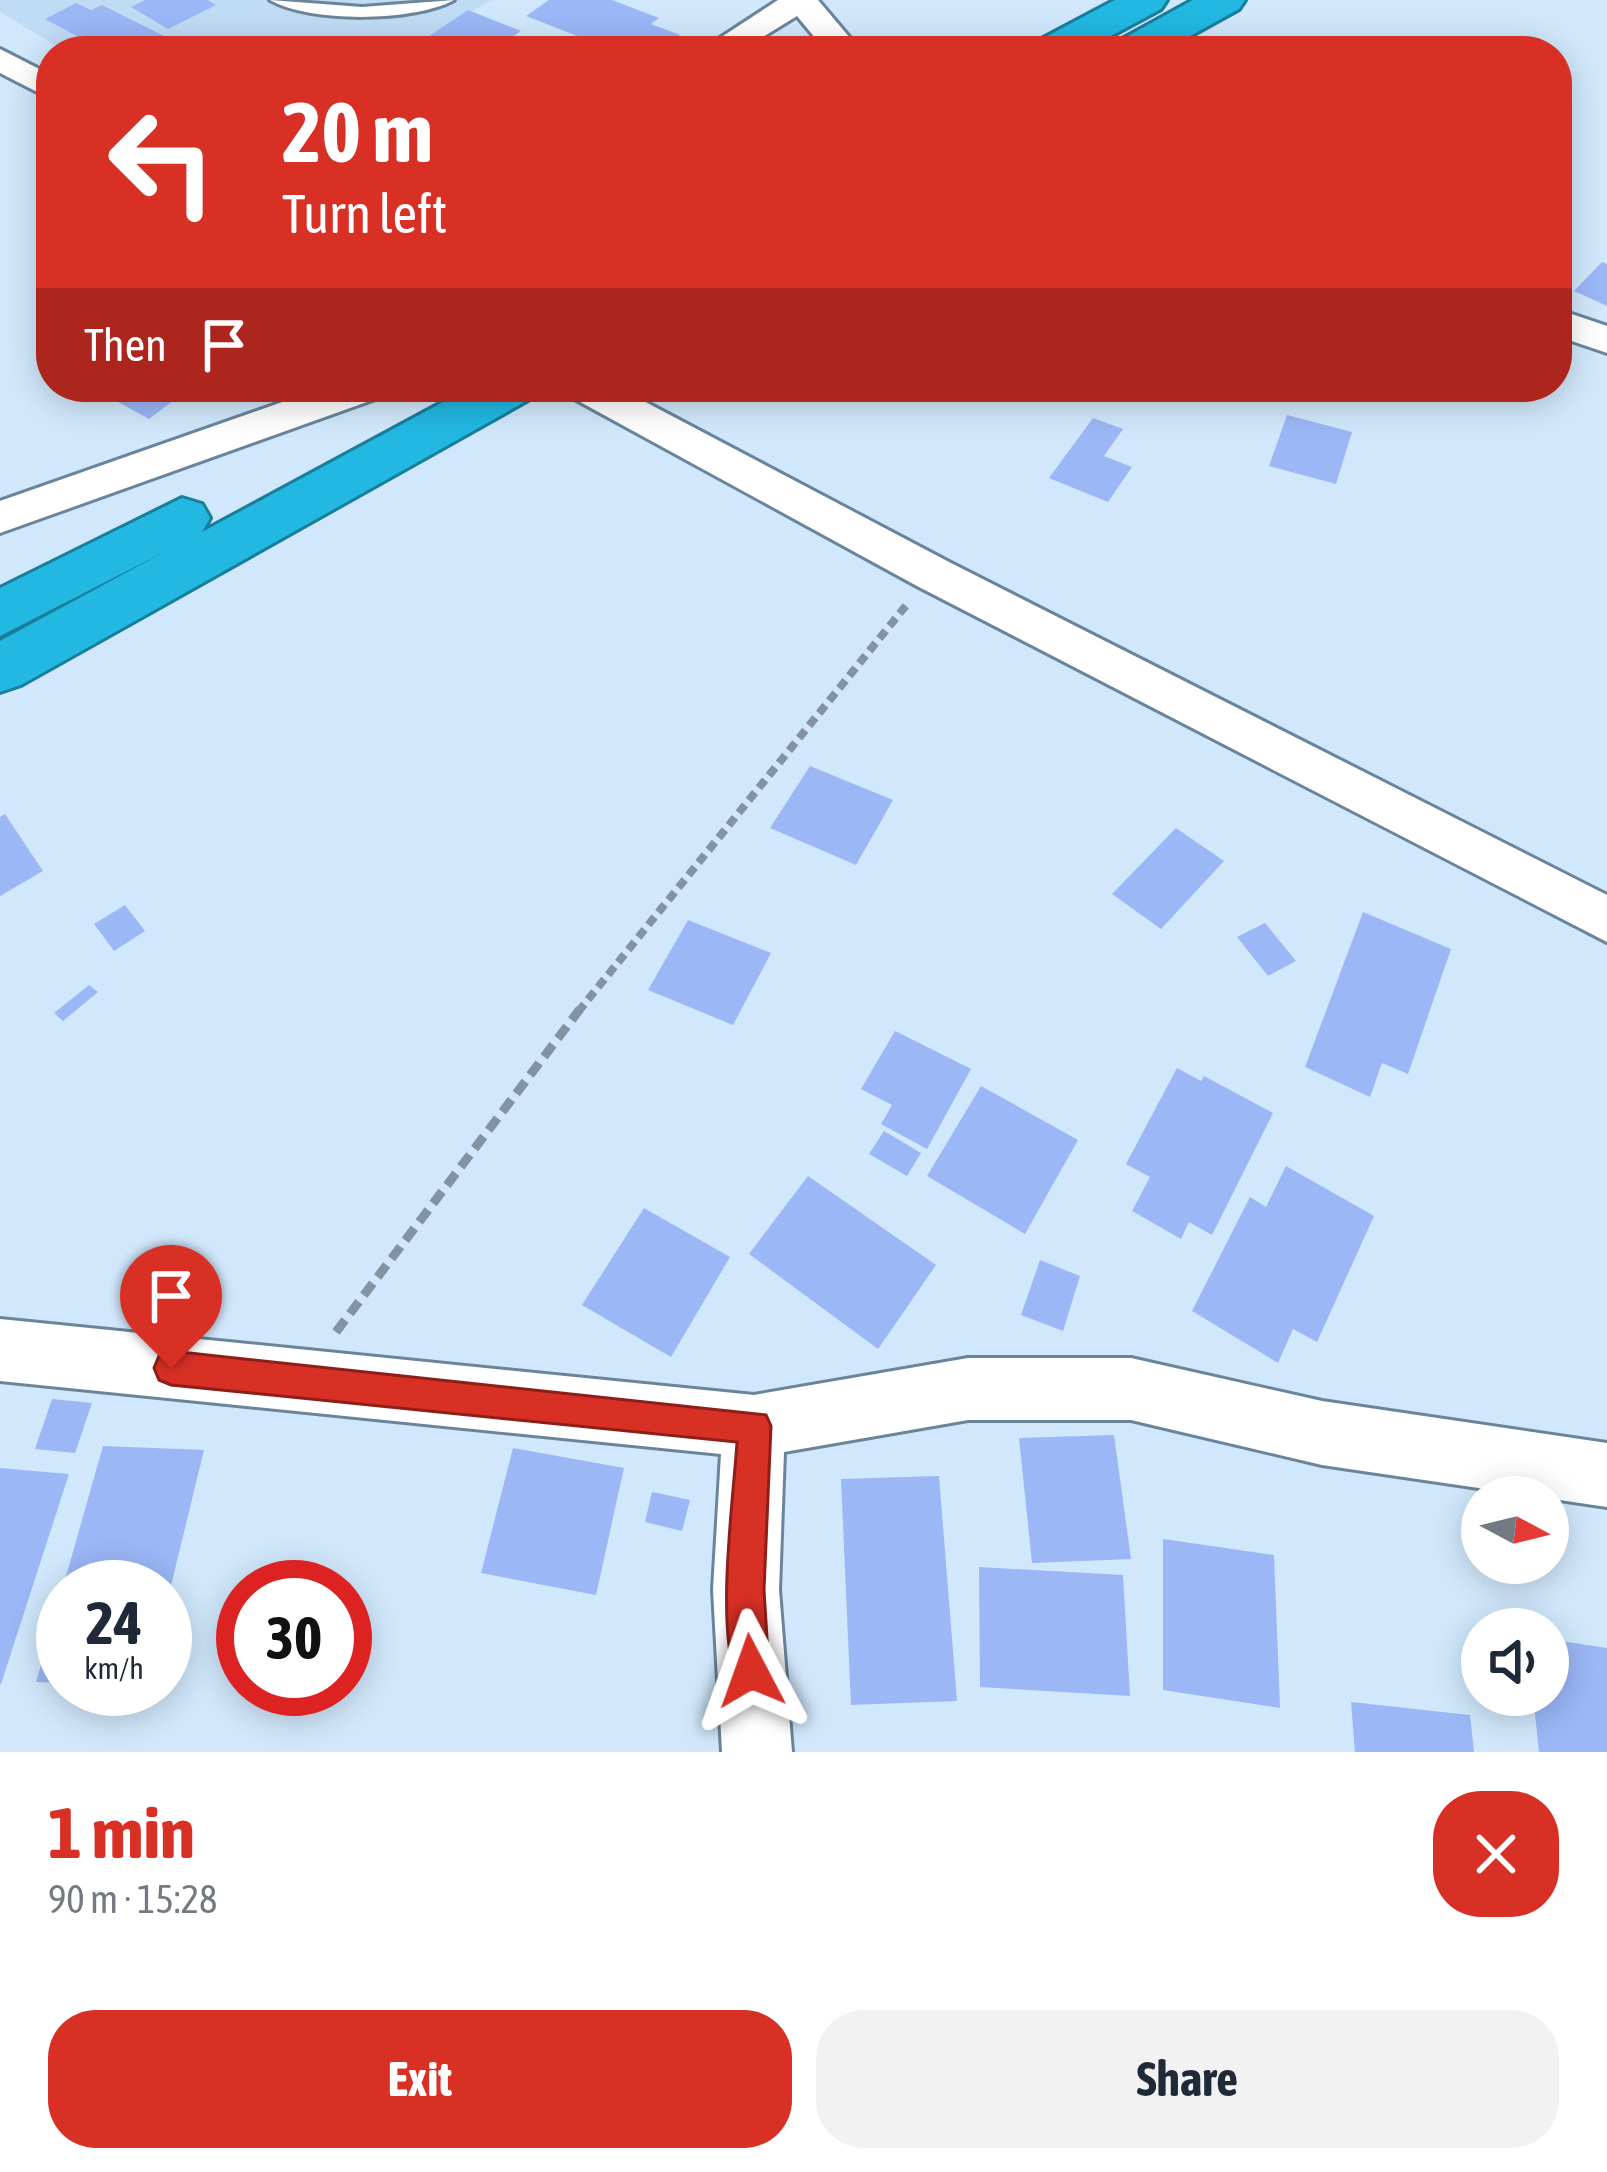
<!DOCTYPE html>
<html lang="en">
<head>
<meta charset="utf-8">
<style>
	body { margin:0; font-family:"Asap Condensed",sans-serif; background:#f2f2f3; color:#1f2937; height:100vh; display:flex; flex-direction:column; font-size:45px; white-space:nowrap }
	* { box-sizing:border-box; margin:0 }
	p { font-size:39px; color:#747a83 }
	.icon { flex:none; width:66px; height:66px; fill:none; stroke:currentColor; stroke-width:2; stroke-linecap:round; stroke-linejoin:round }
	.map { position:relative; height:1752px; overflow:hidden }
	.drawer { display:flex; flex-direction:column; background:#fff; flex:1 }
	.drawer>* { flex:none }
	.hud { position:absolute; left:36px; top:36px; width:1536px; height:366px; border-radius:48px; box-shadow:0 6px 30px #0003; background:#d93025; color:#fff; overflow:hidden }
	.needle { width:78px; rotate:97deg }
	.fabs { position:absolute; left:1461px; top:1476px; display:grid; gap:24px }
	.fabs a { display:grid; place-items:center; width:108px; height:108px; border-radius:50%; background:#fff; box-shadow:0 6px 30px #0003; font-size:60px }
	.speed { position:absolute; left:36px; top:1560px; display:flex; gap:24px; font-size:60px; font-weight:700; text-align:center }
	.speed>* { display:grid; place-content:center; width:156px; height:156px; border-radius:50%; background:#fff; box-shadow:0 6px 30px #0003; line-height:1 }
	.speed small { font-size:30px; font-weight:400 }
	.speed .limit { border:18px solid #d22; background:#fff; color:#111 }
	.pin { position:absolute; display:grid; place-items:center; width:102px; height:102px; color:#fff; margin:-123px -51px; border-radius:50% 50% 50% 0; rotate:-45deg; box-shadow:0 0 12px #0007 }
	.pin .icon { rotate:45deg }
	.me { position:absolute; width:132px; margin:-66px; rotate:356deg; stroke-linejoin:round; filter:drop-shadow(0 0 9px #0008) }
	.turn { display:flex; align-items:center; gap:42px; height:252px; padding:0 48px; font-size:54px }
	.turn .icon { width:156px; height:156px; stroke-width:2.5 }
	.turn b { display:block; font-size:84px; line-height:102px }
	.then { display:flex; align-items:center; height:114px; padding:0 48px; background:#0003; gap:24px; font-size:45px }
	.round { display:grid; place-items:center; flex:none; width:126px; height:126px; border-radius:48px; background:#f2f2f3 }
	.headline { display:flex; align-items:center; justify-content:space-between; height:204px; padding:0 48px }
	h1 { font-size:72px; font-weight:700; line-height:90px; color:#d93025 }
	.button { display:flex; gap:24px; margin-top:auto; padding:24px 48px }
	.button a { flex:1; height:138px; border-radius:48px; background:#d93025; color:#fff; font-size:48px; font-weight:700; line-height:138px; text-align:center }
	.button a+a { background:#f2f2f3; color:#1f2937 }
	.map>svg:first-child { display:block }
	.built { fill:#c0dcf5 }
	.building { fill:#9bb7f6 }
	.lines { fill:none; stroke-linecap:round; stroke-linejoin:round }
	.lane-casing { stroke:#6a859b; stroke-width:6 }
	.street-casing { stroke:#6a859b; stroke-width:6 }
	.highway-casing { stroke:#197e9c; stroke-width:6 }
	.path-far1 { stroke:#8294a4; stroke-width:8; stroke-dasharray:10 6; stroke-linecap:butt }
	.path { stroke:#8294a4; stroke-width:9; stroke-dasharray:15 8; stroke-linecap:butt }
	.lane { fill:#fff; fill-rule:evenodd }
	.street { fill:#fff; fill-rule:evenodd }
	.highway { fill:#22b8e2; fill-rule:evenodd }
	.route { fill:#d93025; stroke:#8d1f18; stroke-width:3 }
</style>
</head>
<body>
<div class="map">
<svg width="1607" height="1752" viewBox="0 0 1607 1752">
	<rect width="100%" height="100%" fill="#d1e8fc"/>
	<path class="built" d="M0 0H492L401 51H65L0 12Z"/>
	<g class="building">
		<path d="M145 0H207L216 5 168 29 131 7Z"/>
		<path d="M549 0H612L659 18 651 24 680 35 658 51H616L526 16Z"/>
		<path d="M76 3 91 10 102 5 170 39 148 51H105L45 19Z"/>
		<path d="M468 10 521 31 492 51H389L401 44 411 48Z"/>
		<path d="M1602 262 1607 264V306L1574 291Z"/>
		<path d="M123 387H168L182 394 149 419 109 397Z"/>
		<path d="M1287 415 1352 432 1336 484 1269 466Z"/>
		<path d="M1093 418 1123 429 1104 456 1132 467 1108 502 1049 478Z"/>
		<path d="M810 766 893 800 856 865 770 828Z"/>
		<path d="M5 814 43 871 0 896V817Z"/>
		<path d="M1176 828 1224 861 1161 929 1112 894Z"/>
		<path d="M125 905 145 931 114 951 94 924Z"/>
		<path d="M1363 912 1451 949 1408 1074 1382 1063 1370 1097 1305 1067Z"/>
		<path d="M688 920 771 953 733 1025 648 990Z"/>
		<path d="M1265 923 1296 961 1268 976 1237 937Z"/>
		<path d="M89 985 98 992 63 1021 54 1013Z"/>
		<path d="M895 1031 971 1069 927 1149 881 1124 892 1105 861 1089Z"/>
		<path d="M1177 1068 1201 1081 1204 1076 1273 1113 1212 1235 1189 1222 1181 1239 1132 1211 1150 1177 1126 1164Z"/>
		<path d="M981 1086 1078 1140 1025 1234 927 1176Z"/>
		<path d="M884 1131 921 1153 907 1176 869 1154Z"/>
		<path d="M1286 1166 1374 1216 1317 1342 1293 1329 1278 1363 1192 1311 1250 1197 1266 1207Z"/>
		<path d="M808 1176 936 1265 878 1349 749 1254Z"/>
		<path d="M644 1208 730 1257 671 1357 582 1305Z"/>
		<path d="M1040 1260 1080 1276 1063 1331 1021 1315Z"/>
		<path d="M52 1399 92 1403 75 1453 35 1449Z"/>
		<path d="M1114 1435 1131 1559 1032 1563 1019 1438Z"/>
		<path d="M103 1446 204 1450 167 1602 165 1587H63Z"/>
		<path d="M513 1448 624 1468 596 1595 481 1573Z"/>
		<path d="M0 1468 69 1474 1 1684H0Z"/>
		<path d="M939 1476 957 1701 851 1705 841 1479Z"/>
		<path d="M652 1492 690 1500 682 1531 645 1522Z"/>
		<path d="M1163 1539 1274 1555 1280 1708 1163 1690Z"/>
		<path d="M979 1567 1123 1575 1130 1696 980 1687Z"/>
		<path d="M62 1593 63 1683 36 1682Z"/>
		<path d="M1548 1639 1607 1648V1752H1539L1533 1695H1548Z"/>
		<path d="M1351 1702 1470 1715 1474 1752H1355Z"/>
	</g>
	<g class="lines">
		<defs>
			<path id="lane" d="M270 0 362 7 454 0C414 22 310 23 270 0Z"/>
			<g id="street">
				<path d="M778 0H818L861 51H826L797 16 740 51H700Z"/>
				<path d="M0 49 51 75V99L0 73Z"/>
				<path d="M1557 309 1607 326V353L1557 336Z"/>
				<path d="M325 387H387L381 397 0 533V501Z"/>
				<path d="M565 387H617L949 562 1607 895V942L917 586 571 397Z"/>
				<path d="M0 1319 754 1395 968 1358H1131L1322 1401 1607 1443V1507L1322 1465 1131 1420H968L784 1452 779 1590 792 1752H722L713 1590 721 1454 0 1381Z"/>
			</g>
			<g id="highway">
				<path d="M1115 0H1167L1161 9 1083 51H1030L1036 42Z"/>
				<path d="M1193 0H1245L1239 9 1163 51H1111L1117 42Z"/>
				<path d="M471 387H538L530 399 21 685 0 692V641L166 551 0 636V588L182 498 202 504 210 518 202 532Z"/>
			</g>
		</defs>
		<use href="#lane" class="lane-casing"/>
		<use href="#street" class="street-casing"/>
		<use href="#highway" class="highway-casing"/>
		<path class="path-far1" d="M578 1012 908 603"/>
		<path class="path" d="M336 1332 580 1009"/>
		<use href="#lane" class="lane"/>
		<use href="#street" class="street"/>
		<use href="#highway" class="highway"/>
	</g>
	<path class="route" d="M171 1351 766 1415 771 1426 764 1590 769 1671 764 1684 751 1690 738 1684C715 1629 733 1504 737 1442L171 1385 159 1380 154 1368 159 1356Z"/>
</svg>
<div class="fabs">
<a><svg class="needle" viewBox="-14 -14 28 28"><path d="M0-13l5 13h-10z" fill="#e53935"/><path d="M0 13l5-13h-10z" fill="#747a83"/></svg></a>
<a><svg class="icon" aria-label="sound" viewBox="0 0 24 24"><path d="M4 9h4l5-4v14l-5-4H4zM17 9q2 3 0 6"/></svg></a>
</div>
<div class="speed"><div>24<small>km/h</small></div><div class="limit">30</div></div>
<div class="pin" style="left:171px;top:1368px;background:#d93025"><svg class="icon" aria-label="arrive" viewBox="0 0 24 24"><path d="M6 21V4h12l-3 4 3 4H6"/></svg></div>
<svg class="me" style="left:751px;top:1671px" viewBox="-20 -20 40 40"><path d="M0-17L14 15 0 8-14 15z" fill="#d93025" stroke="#fff" stroke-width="4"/></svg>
<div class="hud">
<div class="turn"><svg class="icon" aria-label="left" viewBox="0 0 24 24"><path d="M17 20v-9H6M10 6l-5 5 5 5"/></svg><div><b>20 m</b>Turn left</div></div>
<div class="then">Then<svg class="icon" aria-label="arrive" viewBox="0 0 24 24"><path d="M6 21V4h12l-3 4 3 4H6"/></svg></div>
</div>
</div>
<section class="drawer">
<div class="headline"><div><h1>1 min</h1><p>90 m · 15:28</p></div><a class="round" style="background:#d93025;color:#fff"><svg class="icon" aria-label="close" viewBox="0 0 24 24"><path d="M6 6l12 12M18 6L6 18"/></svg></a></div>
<div class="button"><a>Exit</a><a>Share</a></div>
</section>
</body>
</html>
